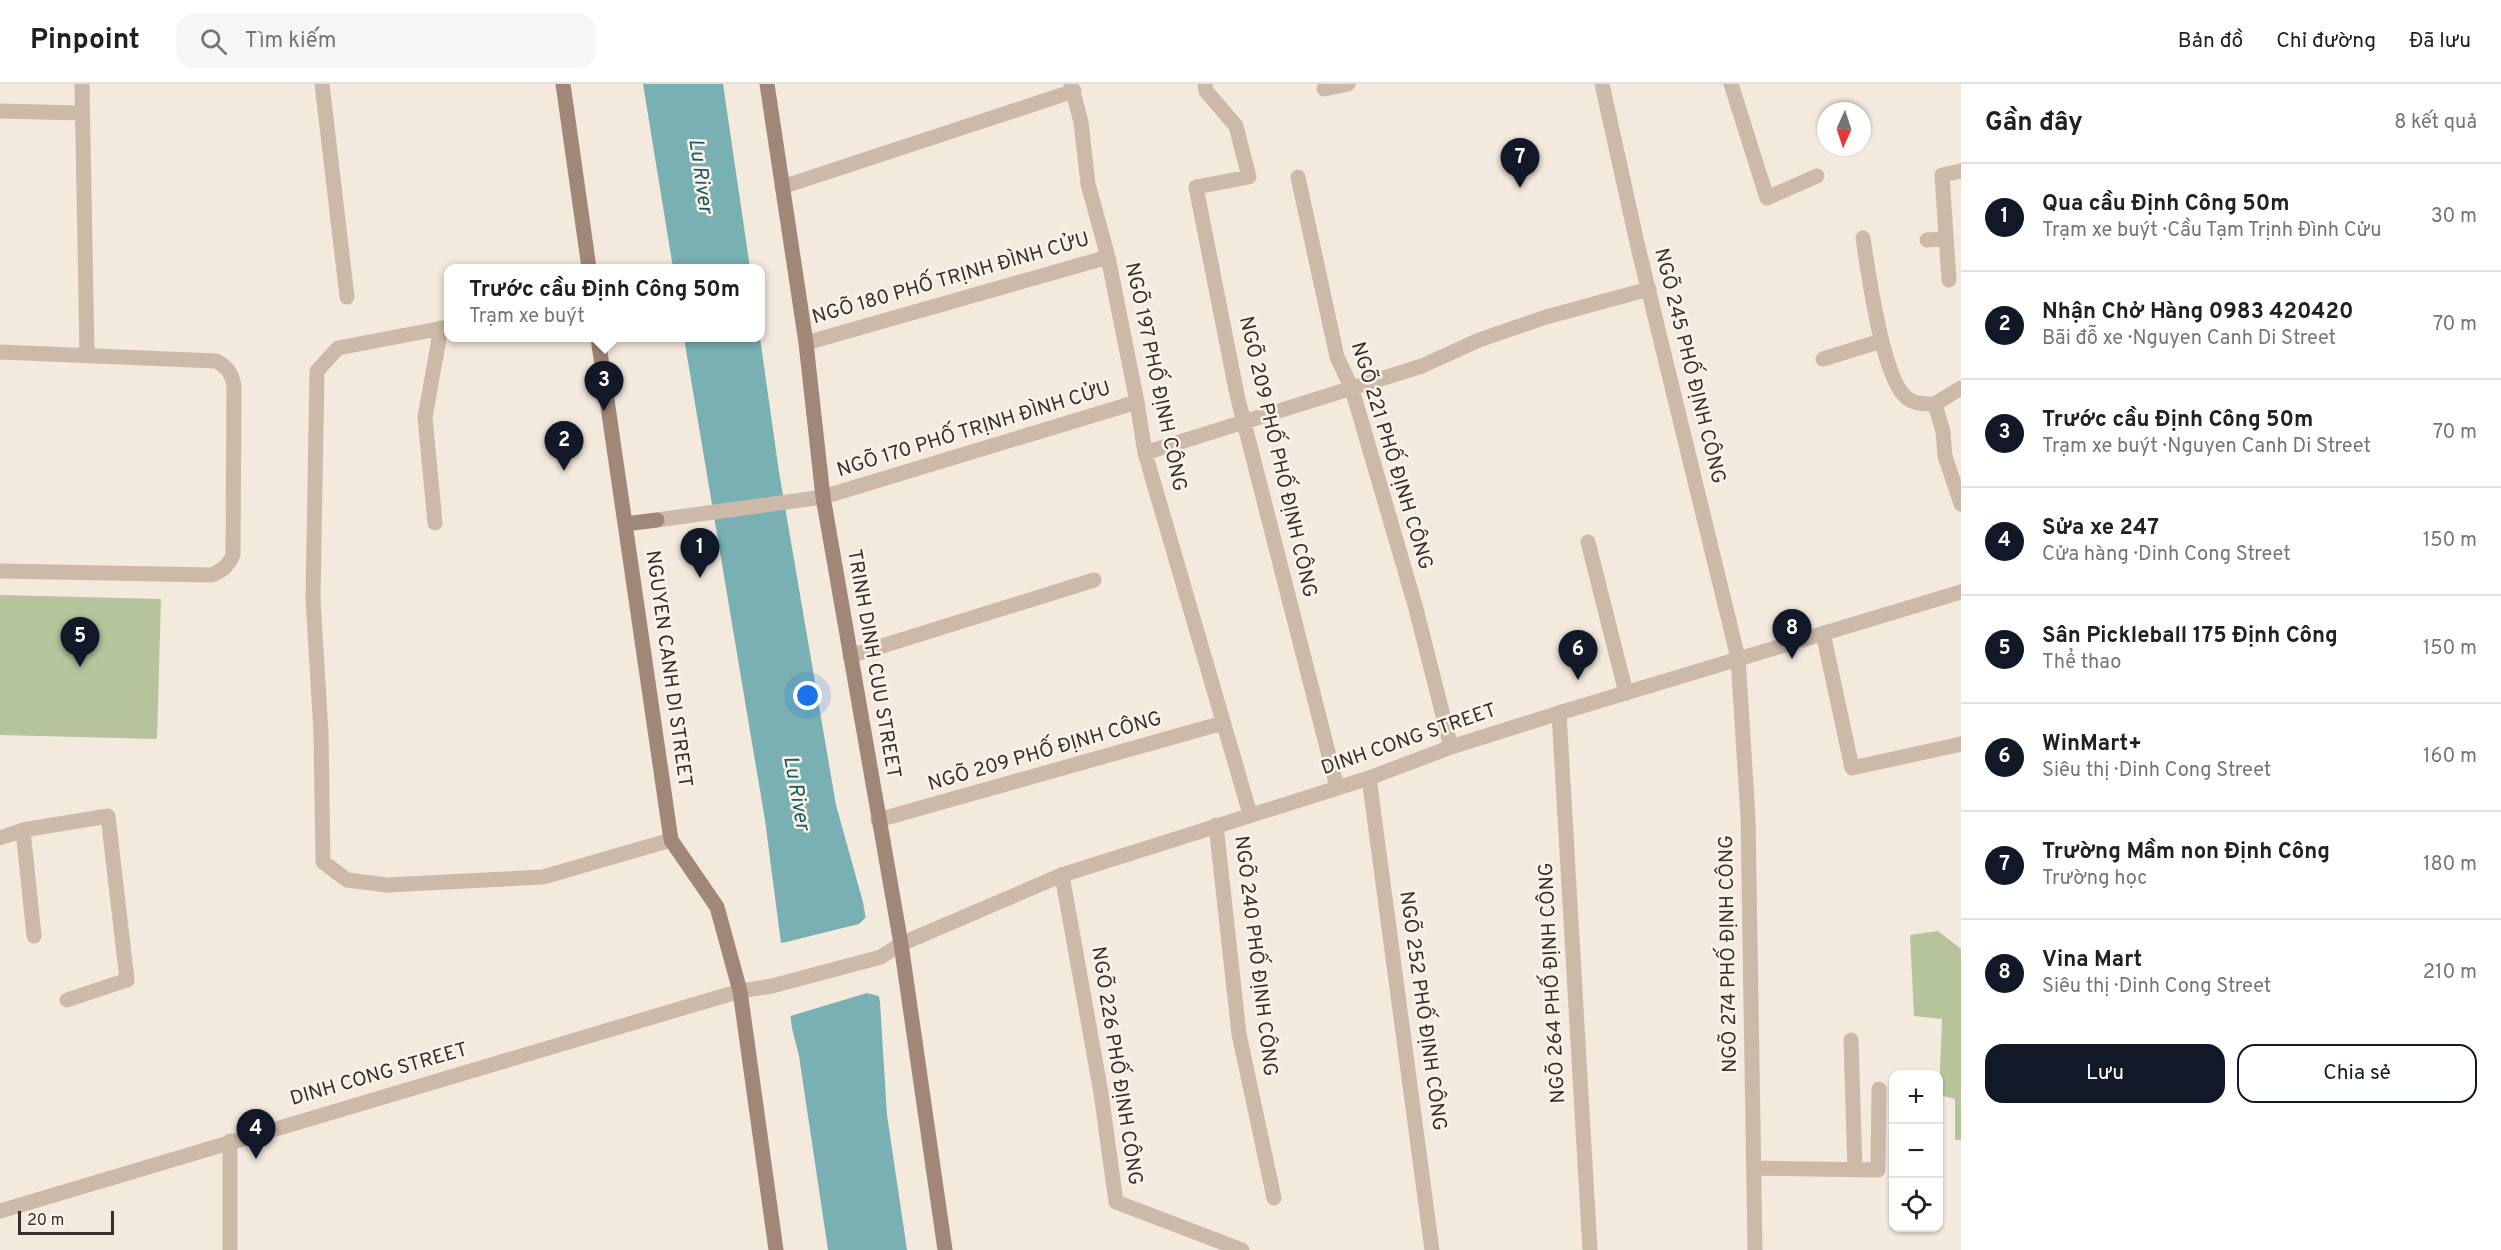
<!DOCTYPE html>
<html lang="vi">
<head>
<meta charset="utf-8">
<style>
  body { margin:0; font-family:Overpass,sans-serif; background:#f6f6f6; color:#202124 }
  .controls { position:absolute; right:18px; bottom:18px; display:grid; overflow:hidden; border-radius:12px; box-shadow:0 2px 4px #0004 }
  .controls button { width:54px; height:54px; display:grid; place-items:center; padding:0; border:0; border-bottom:2px solid #e0e0e0; background:#fff; color:#202124; font:30px sans-serif }
  .compass { position:absolute; left:1817px; top:18px; width:54px; height:54px; border-radius:50%; background:#fff; box-shadow:0 2px 4px #0004; rotate:183deg }
  .scale { position:absolute; left:18px; bottom:15px; width:96px; box-sizing:border-box; padding-left:6px; border:3px solid #392e28; border-top:0; font-size:16px; line-height:21px; white-space:nowrap; color:#392e28; -webkit-text-stroke:4px #fbf3e9; paint-order:stroke }
  .you { position:absolute; left:808px; top:612px; width:21px; height:21px; margin:-15px; border:4px solid #fff; border-radius:50%; background:#1a73e8; box-shadow:0 0 0 9px #1a73e833 }
  .badge { display:grid; place-items:center; width:39px; height:39px; border-radius:50%; background:#111827; color:#fff; font-size:20px; font-weight:700 }
  .pin { position:absolute; translate:-50% -50px; filter:drop-shadow(0 2px 3px #0008) }
  .pin::after { content:''; position:absolute; top:32px; width:21px; height:18px; background:inherit; clip-path:polygon(0 0,100% 0,50% 100%) }
  .popup { position:absolute; left:444px; top:180px; width:321px; height:78px; box-sizing:border-box; display:grid; place-content:center; border-radius:12px; background:#fff; filter:drop-shadow(0 2px 4px #0005); font-size:20px; white-space:nowrap; color:#757577 }
  .popup b { font-size:22px; color:#202124 }
  .popup::after { content:''; position:absolute; left:50%; top:100%; margin-left:-12px; border:12px solid transparent; border-top-color:#fff }
  .list { margin:0; padding:0; list-style:none }
  h2 { display:flex; justify-content:space-between; align-items:center; height:78px; margin:0; padding:0 24px; font-size:26px }
  h2 small { font-size:20px; font-weight:400; color:#757577 }
  .list li { display:grid; grid-template-columns:39px 1fr auto; gap:18px; align-items:center; box-sizing:border-box; height:108px; padding:0 24px; border-top:2px solid #e0e0e0 }
  .list b { display:block; font-size:22px; white-space:nowrap }
  .list p { margin:0; font-size:20px; white-space:nowrap; color:#757577 }
  .list em { font-size:20px; font-style:normal; color:#757577 }
  .actions { display:flex; gap:12px; padding:18px 24px }
  .actions a { flex:1; padding:14px 0; border:2px solid #111827; border-radius:18px; text-align:center; font-size:21px; color:#111827 }
  .actions .main { background:#111827; color:#fff }
  .icon { flex:none; width:33px; height:33px; fill:none; stroke:currentColor; stroke-width:2; stroke-linecap:round; stroke-linejoin:round }
  .map { position:relative; flex:none; width:1961px; height:1166px; overflow:hidden }
  header { display:flex; align-items:center; gap:36px; box-sizing:border-box; height:84px; padding:0 30px; background:#fff; border-bottom:2px solid #e0e0e0 }
  header strong { font-size:28px }
  nav { display:flex; gap:33px; margin-inline-start:auto; font-size:21px }
  .search { width:420px; height:54px; background:#f6f6f6; display:flex; align-items:center; gap:15px; box-sizing:border-box; padding:0 21px; border-radius:18px; color:#757577; font-size:22px }
  main { display:flex }
  aside { flex:1; background:#fff }
  .map>svg:first-child { display:block }
</style>
</head>
<body>
<header>
<strong>Pinpoint</strong>
<div class="search"><svg class="icon" aria-label="search" viewBox="0 0 24 24"><circle cx="10" cy="10" r="6"/><path d="M15 15l6 6"/></svg>Tìm kiếm</div>
<nav><a>Bản đồ</a><a>Chỉ đường</a><a>Đã lưu</a></nav>
</header>
<main>
<div class="map">
<svg width="1961" height="1166" viewBox="0 0 1961 1166">
  <rect width="100%" height="100%" fill="#f4e9dd"/>
  <path fill="#b6c49b" d="M0 511 161 515 157 655 0 651Z
    M1938 847 1961 865V1056H1955V1015L1939 1011 1942 935 1914 932 1910 851Z"/>
  <path fill="#79b0b3" d="M643 0H723L750 184H673Z
    M684 254H760L779 388 836 721 863 818 880 918 887 1031 907 1166H828L799 972 792 944 765 736Z"/>
  <path fill="#f4e9dd" d="M868 831 882 913 867 909 787 933 779 857 782 859 859 840Z"/>
  <g fill="none" stroke-linecap="round" stroke-linejoin="round">
    <path stroke="#cdb9a7" stroke-width="15" d="M1071 0 1081 38 1088 100 1108 173 1137 318 1145 369 1250 730
      M1205 0 1206 7 1236 42 1249 93 1196 103 1237 311 1337 703
      M1602 0 1637 159 1738 574 1748 733 1755 1166
      M1731 0 1767 114 1817 92
      M1324 5 1348 0
      M1298 93 1337 273 1352 305 1415 521 1451 663
      M782 103 1074 7
      M1863 154C1868 186 1882 297 1908 315 1916 320 1925 320 1935 320L1943 348 1945 372 1961 420
      M1927 156 1946 155
      M1949 196 1942 91 1961 87
      M448 243 338 264 317 287 313 515 321 649 323 778 347 796 387 801 543 793 671 756
      M806 259 1108 173
      M1823 275 1881 257
      M1935 320 1961 304
      M1145 369 1422 282 1479 256 1546 233 1649 205
      M823 413 1137 318
      M435 439 425 333 441 244
      M1588 458 1626 609
      M1823 549 1852 684 1961 660
      M850 572 1094 496
      M1559 629 1590 1166
      M1369 694 1432 1166
      M878 736 1223 639
      M1216 741 1239 950 1274 1114
      M23 746 34 852
      M0 754 23 746 108 732 127 896 67 916
      M1062 791 1101 1009 1116 1118 1242 1166
      M1851 956 1855 1086
      M1754 1084 1878 1086 1879 1005"/>
    <path stroke="#cdb9a7" stroke-width="15" d="M82 0 87 271
      M322 0 347 213
      M0 27 81 29
      M0 268 216 277C228 283 231 289 234 301L233 471C228 482 223 486 212 491L0 487
      M657 436 823 413"/>
    <path stroke="#cdb9a7" stroke-width="15" d="M0 1127 740 907 772 902 881 873 901 860 1062 791 1369 694 1451 663 1559 629 1961 508
      M230 1166V1057"/>
    <path stroke="#a18778" stroke-width="15" d="M563 0 589 184
      M767 0 806 259 823 413 901 860 945 1166
      M598 254 671 756 717 823 740 907 776 1166
      M625 440 657 436"/>
  </g>
  <g text-anchor="middle" dominant-baseline="central" stroke-width="5" stroke-linejoin="round" paint-order="stroke">
    <g font-size="20" fill="#392e28" stroke="#fbf3e9">
      <text transform="translate(951 195) rotate(-16)">NGÕ 180 PHỐ TRỊNH ĐÌNH CỬU</text>
      <text transform="translate(1689 282) rotate(76)">NGÕ 245 PHỐ ĐỊNH CÔNG</text>
      <text transform="translate(1155 293) rotate(78)">NGÕ 197 PHỐ ĐỊNH CÔNG</text>
      <text transform="translate(974 346) rotate(-17)">NGÕ 170 PHỐ TRỊNH ĐÌNH CỬU</text>
      <text transform="translate(1391 372) rotate(73)">NGÕ 221 PHỐ ĐỊNH CÔNG</text>
      <text transform="translate(1277 373) rotate(77)">NGÕ 209 PHỐ PHỐ ĐỊNH CÔNG</text>
      <text transform="translate(873 580) rotate(80)">TRINH DINH CUU STREET</text>
      <text transform="translate(668 585) rotate(82)">NGUYEN CANH DI STREET</text>
      <text transform="translate(1409 656) rotate(-19)">DINH CONG STREET</text>
      <text transform="translate(1045 668) rotate(-16)">NGÕ 209 PHỐ ĐỊNH CÔNG</text>
      <text transform="translate(1729 870) rotate(-91)">NGÕ 274 PHỐ ĐỊNH CÔNG</text>
      <text transform="translate(1255 872) rotate(83)">NGÕ 240 PHỐ ĐỊNH CÔNG</text>
      <text transform="translate(1553 899) rotate(-93)">NGÕ 264 PHỐ ĐỊNH CÔNG</text>
      <text transform="translate(1422 927) rotate(82)">NGÕ 252 PHỐ ĐỊNH CÔNG</text>
      <text transform="translate(1116 982) rotate(81)">NGÕ 226 PHỐ ĐỊNH CÔNG</text>
      <text transform="translate(379 991) rotate(-16)">DINH CONG STREET</text>
    </g>
    <g font-size="21" font-style="italic" fill="#1b595e" stroke="#fbf3e9">
      <text transform="translate(700 92) rotate(82)">Lu River</text>
      <text transform="translate(796 709) rotate(80)">Lu River</text>
    </g>
  </g>
</svg>
<div class="controls">
<button>+</button>
<button>−</button>
<button><svg class="icon" aria-label="locate" viewBox="0 0 24 24"><circle cx="12" cy="12" r="6"/><path d="M12 2v4M12 18v4M2 12h4M18 12h4"/></svg></button>
</div>
<svg class="compass" viewBox="-18 -18 36 36"><path d="M0-13l5 13h-10z" fill="#e53935"/><path d="M0 13l5-13h-10z" fill="#757577"/></svg>
<div class="scale">20 m</div>
<div class="you"></div>
<div class="pin badge" style="left:700px;top:494px">1</div>
<div class="pin badge" style="left:564px;top:387px">2</div>
<div class="pin badge" style="left:604px;top:327px">3</div>
<div class="popup"><b>Trước cầu Định Công 50m</b>Trạm xe buýt</div>
<div class="pin badge" style="left:256px;top:1075px">4</div>
<div class="pin badge" style="left:80px;top:583px">5</div>
<div class="pin badge" style="left:1578px;top:596px">6</div>
<div class="pin badge" style="left:1520px;top:104px">7</div>
<div class="pin badge" style="left:1792px;top:575px">8</div>
</div>
<aside>
<h2>Gần đây<small>8 kết quả</small></h2>
<ul class="list">
<li><span class="badge">1</span><div><b>Qua cầu Định Công 50m</b><p>Trạm xe buýt · Cầu Tạm Trịnh Đình Cửu</p></div><em>30 m</em></li>
<li><span class="badge">2</span><div><b>Nhận Chở Hàng 0983 420420</b><p>Bãi đỗ xe · Nguyen Canh Di Street</p></div><em>70 m</em></li>
<li><span class="badge">3</span><div><b>Trước cầu Định Công 50m</b><p>Trạm xe buýt · Nguyen Canh Di Street</p></div><em>70 m</em></li>
<li><span class="badge">4</span><div><b>Sửa xe 247</b><p>Cửa hàng · Dinh Cong Street</p></div><em>150 m</em></li>
<li><span class="badge">5</span><div><b>Sân Pickleball 175 Định Công</b><p>Thể thao</p></div><em>150 m</em></li>
<li><span class="badge">6</span><div><b>WinMart+</b><p>Siêu thị · Dinh Cong Street</p></div><em>160 m</em></li>
<li><span class="badge">7</span><div><b>Trường Mầm non Định Công</b><p>Trường học</p></div><em>180 m</em></li>
<li><span class="badge">8</span><div><b>Vina Mart</b><p>Siêu thị · Dinh Cong Street</p></div><em>210 m</em></li>
</ul>
<div class="actions"><a class="main">Lưu</a><a>Chia sẻ</a></div>
</aside>
</main>
</body>
</html>
